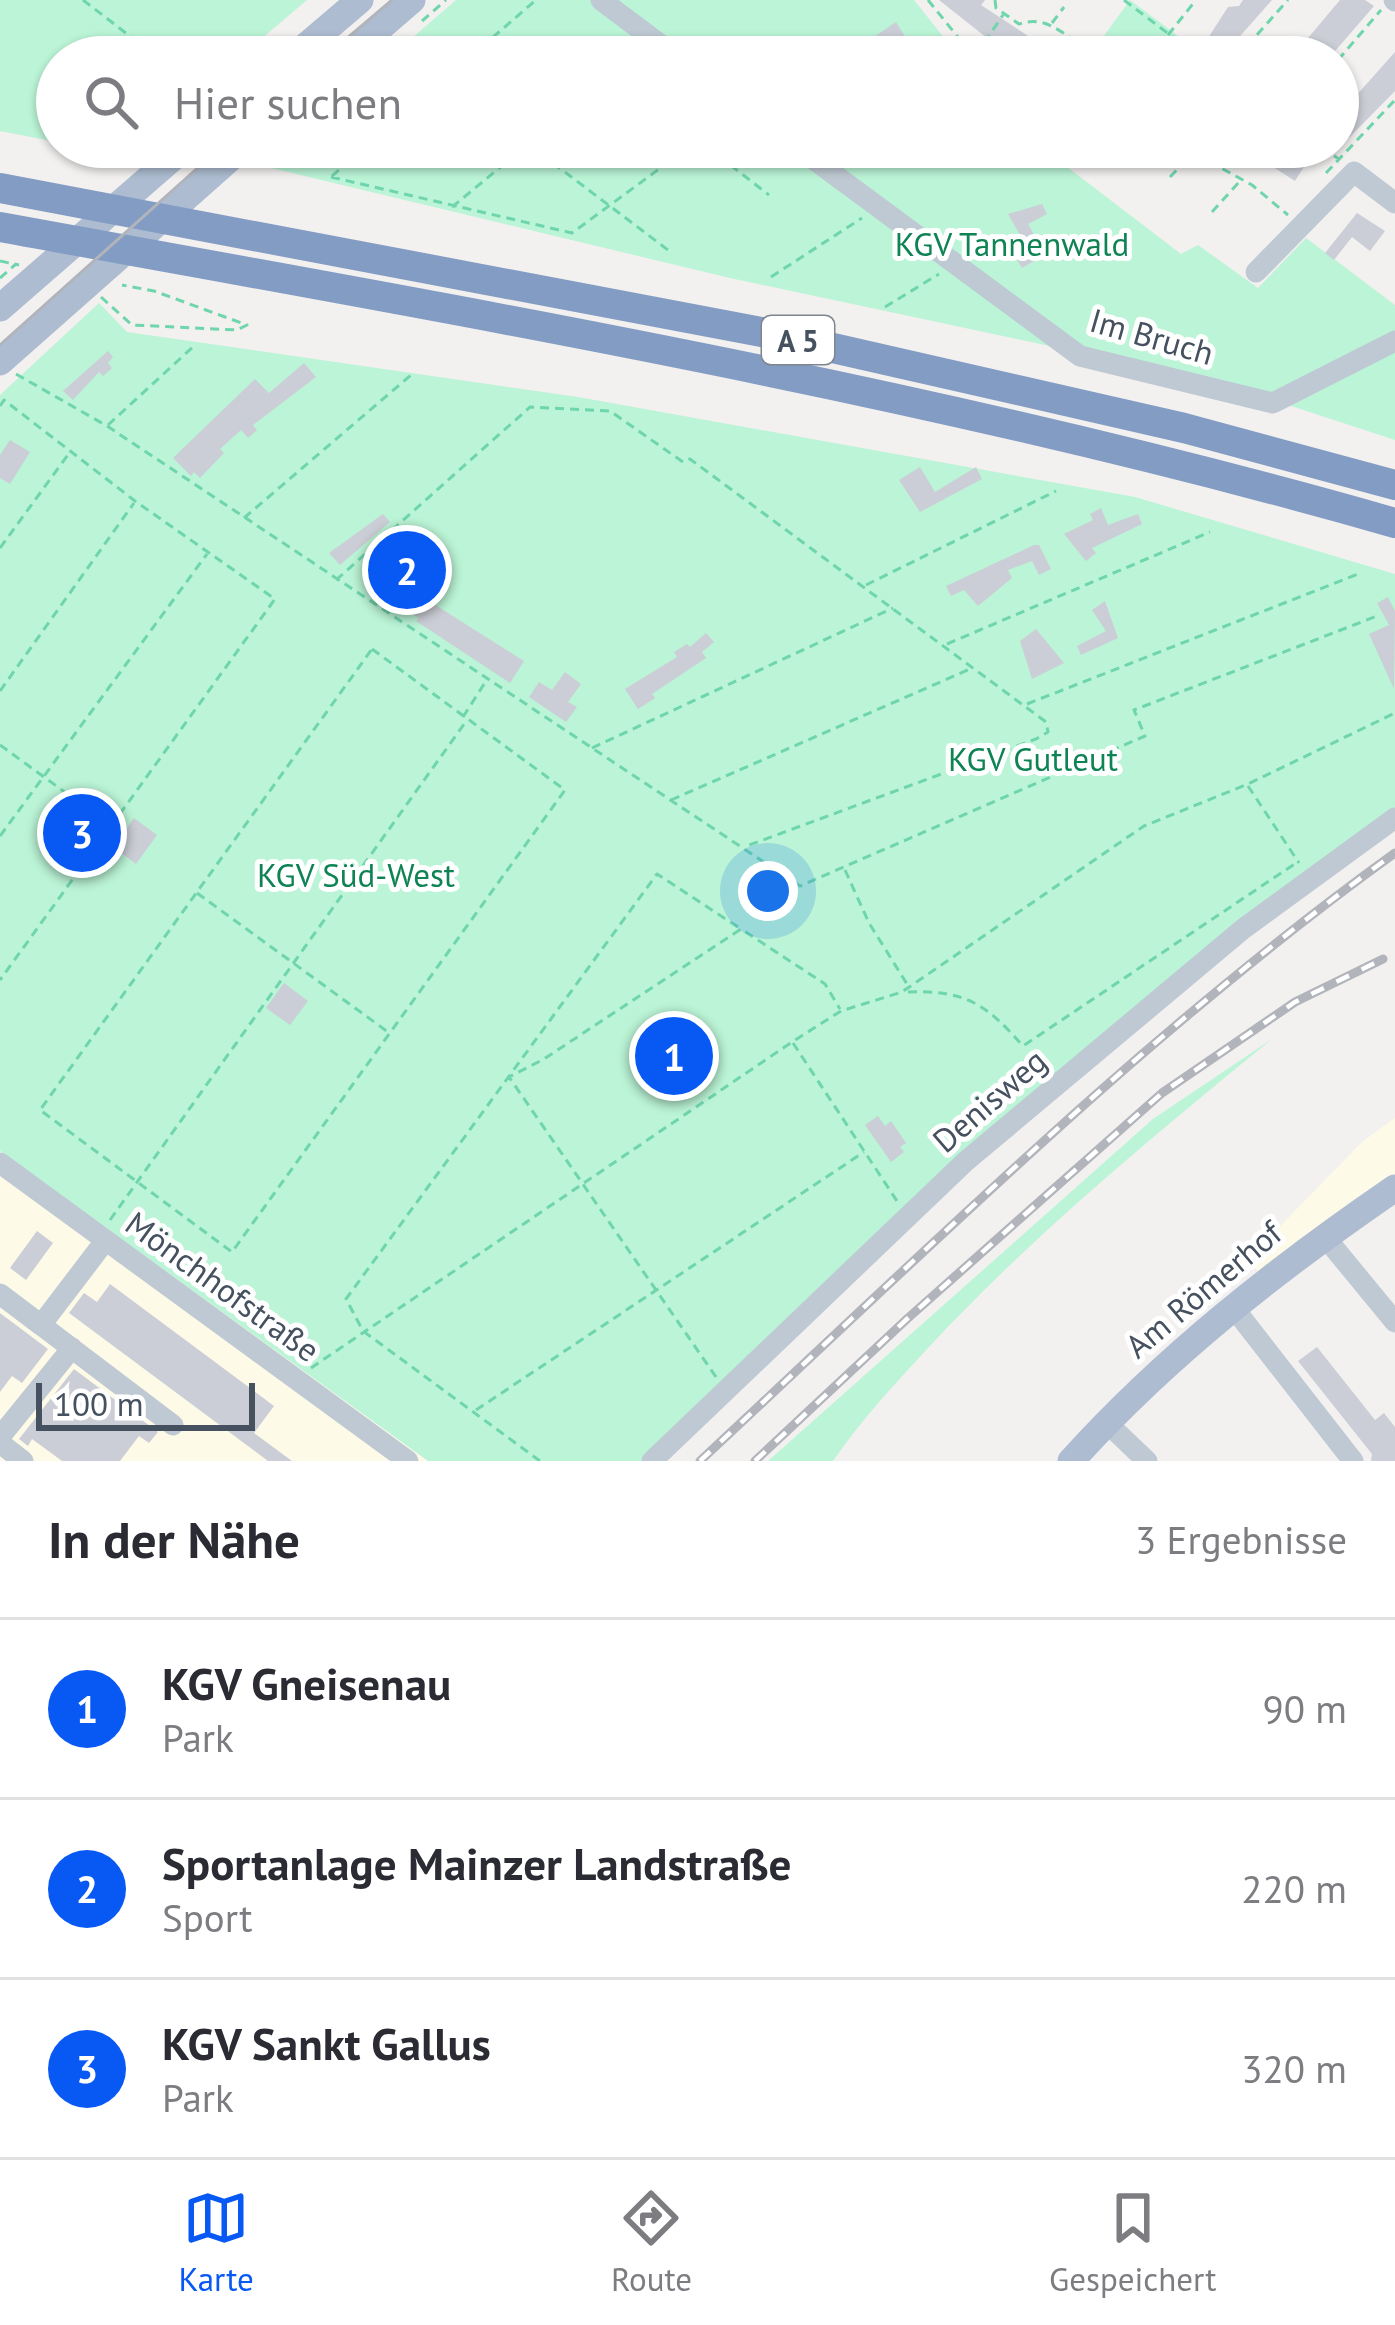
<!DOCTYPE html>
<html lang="de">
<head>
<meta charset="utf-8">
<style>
  body { margin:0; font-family:"PT Sans",sans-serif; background:#f7f7f7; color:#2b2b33 }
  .scale { position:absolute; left:36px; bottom:30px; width:219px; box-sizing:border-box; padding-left:12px; border:6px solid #46515f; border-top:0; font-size:33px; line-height:42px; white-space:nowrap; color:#46515f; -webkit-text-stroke:9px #fff; paint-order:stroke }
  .you { position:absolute; left:768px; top:891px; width:42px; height:42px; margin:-30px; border:9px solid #fff; border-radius:50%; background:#1a73e8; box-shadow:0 0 0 18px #1a73e833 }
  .badge { display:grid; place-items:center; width:78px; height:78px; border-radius:50%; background:#0859f4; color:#fff; font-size:39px; font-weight:700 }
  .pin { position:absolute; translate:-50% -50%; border:6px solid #fff; box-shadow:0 3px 12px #0006 }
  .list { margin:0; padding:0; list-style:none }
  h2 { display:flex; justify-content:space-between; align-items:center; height:156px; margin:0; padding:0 48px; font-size:51px }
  h2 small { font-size:39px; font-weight:400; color:#7c7c81 }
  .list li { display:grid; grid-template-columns:78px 1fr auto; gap:36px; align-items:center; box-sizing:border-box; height:180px; padding:0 48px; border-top:3px solid #e1e1e2 }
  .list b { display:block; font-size:45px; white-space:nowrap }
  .list p { margin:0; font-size:39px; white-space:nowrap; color:#7c7c81 }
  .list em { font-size:39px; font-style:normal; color:#7c7c81 }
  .icon { flex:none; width:66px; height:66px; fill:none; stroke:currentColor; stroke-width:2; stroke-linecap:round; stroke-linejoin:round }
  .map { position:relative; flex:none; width:1395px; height:1461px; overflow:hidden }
  .search { position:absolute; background:#fff; box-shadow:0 3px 9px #0004; left:36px; right:36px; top:36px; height:132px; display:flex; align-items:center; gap:30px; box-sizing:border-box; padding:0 42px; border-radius:66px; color:#7c7c81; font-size:45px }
  .sheet { height:696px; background:#fff }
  nav { display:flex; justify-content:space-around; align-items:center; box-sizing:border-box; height:168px; border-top:3px solid #e1e1e2; background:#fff; font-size:33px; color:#7c7c81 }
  nav a { display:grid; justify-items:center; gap:6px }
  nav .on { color:#0859f4 }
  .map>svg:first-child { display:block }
</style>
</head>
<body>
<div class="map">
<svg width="1395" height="1461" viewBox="0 0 1395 1461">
  <rect width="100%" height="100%" fill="#f3f0f0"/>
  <path fill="#fefae8" d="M1395 1118V1178L1260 1274 1248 1259 1362 1142Z
    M0 1151 105 1227 428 1461H0Z"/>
  <path fill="#bbf4d6" d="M0 0H307L240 57H57V142L0 131Z
    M456 0H914L949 44 930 57H390Z
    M1130 0 1190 45 1181 57H1162L1101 40Z
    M285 147H1041L1181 254 1198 245 1258 288 1306 238 1395 305V440L1282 403 1059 348 730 278 263 166Z
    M99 303 127 332 578 397 1135 497 1395 574V821C1131 1016 890 1240 648 1461H428L0 1151V395Z
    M1272 1039C1152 1137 1033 1235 928 1348 894 1385 861 1420 833 1461H768L1153 1119Z"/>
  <path fill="#cbced6" d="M939 0H985L981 5 1060 57H1011Z
    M1243 0H1272L1226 52 1208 38 1228 7 1239 6Z
    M1340 0H1365L1374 6 1330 57H1292Z
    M896 22 906 38 877 57H844Z
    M1395 52V91L1338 149V116Z
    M1231 147H1300L1296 152 1307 162 1295 181 1256 156 1253 161Z
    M1042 204 1047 214 1028 224 1042 249 1038 250 1041 257 1022 268 1011 249 1024 242 1008 214Z
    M1357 213 1385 231 1370 251 1352 237 1334 260 1325 253Z
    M108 351 113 357 108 363 112 368 103 376 99 372 73 400 63 391Z
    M304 363 316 377 253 425 257 430 248 438 241 430 220 449 224 453 200 478 194 472 191 476 173 458 255 379 269 393Z
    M10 440 30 452 10 484 0 478V455Z
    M920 467 935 492 976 467 982 479 920 512 899 480Z
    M1101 508 1108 525 1138 514 1142 524 1092 548 1096 553 1086 561 1064 534 1093 520 1090 514Z
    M383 514 390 522 340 565 329 553Z
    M1034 545H1039L1051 569 1039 575 1032 561 1008 570 1012 578 978 606 964 590 951 596 946 586Z
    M377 568 524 661 510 683 416 621 419 618 409 612 412 608 369 579Z
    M1388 597 1395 611 1394 689 1369 634 1389 625 1377 603Z
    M1105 601 1118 638 1081 655 1077 646 1106 631 1092 610Z
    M1036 629 1064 663 1032 679 1020 641Z
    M706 633 714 642 702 652 706 658 652 694 655 698 638 709 625 689 677 657 674 652 687 644 690 647Z
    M565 672 581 684 568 702 577 707 566 722 529 697 539 682 552 690Z
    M134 818 157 835 136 864 113 847Z
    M284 983 308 1001 290 1025 266 1008Z
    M878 1116 885 1126 891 1121 906 1143 900 1147 904 1152 891 1162 865 1125Z
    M37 1231 53 1243 26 1280 10 1268Z
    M110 1284 274 1406 254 1433 292 1461H268L69 1313 84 1293 97 1302Z
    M0 1313 48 1349 22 1383 12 1376 0 1392Z
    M1317 1347 1375 1420 1384 1413 1395 1427V1461H1371L1372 1454 1298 1361Z
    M74 1369 158 1432 149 1443 139 1436 120 1461H62L32 1439 28 1446 19 1439Z"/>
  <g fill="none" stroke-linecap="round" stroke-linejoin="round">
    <path stroke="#6fd5ac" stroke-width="3" stroke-dasharray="9 6" stroke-linecap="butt" d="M83 0 157 57
      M928 0 974 57
      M995 0 996 8 1019 24C1046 15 1060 33 1083 45 1094 52 1109 54 1122 57
      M1124 0 1199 57
      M422 21 446 0
      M1052 23 1064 7
      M1168 35 1196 0
      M976 55 1003 15
      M261 57 276 44
      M470 57 536 0
      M1237 57 1288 0
      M1338 60 1381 10
      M707 147 769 195
      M1132 147 1143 157
      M1183 147 1252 185 1288 215
      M1322 147 1340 160
      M541 154 668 250
      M262 158 275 147
      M1326 173 1395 100
      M332 176 366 147
      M331 177 572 233 689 147
      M1170 177 1192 154
      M452 207 525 147
      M1212 212 1240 181
      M0 261 19 265
      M771 277 862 218
      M0 278 16 264
      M101 297 132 325 237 330 247 325 154 291 122 285
      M885 307 939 274
      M16 374 107 426 800 886 1145 736 1134 710 1377 616
      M0 406 4 400 135 501 275 599 0 980
      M108 425 195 345
      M244 518 411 375
      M0 548 70 452
      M336 580 530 407 610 411 683 462 690 459 1046 722 1048 732 1036 739 744 847
      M866 585 1056 491
      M947 644 1210 532
      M372 649 565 790 232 1252 40 1110Z
      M0 691 134 503
      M1027 704 1358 574
      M463 717 486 681
      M0 745 110 825
      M592 748 893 608
      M1248 786 1299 863
      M671 800 970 669
      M0 836 207 554
      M845 870 869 923 907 984 904 988
      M197 893 388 1032
      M908 992C966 990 986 1004 1023 1046L1299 861
      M793 1043 897 1201
      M110 1220 467 720
      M311 1368 792 1042 841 1011 902 992 1144 826 1248 784 1395 713
      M716 1377 509 1077 544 1059 741 929 825 984 840 1009
      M476 1410 864 1152
      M540 1461 363 1331 346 1299 657 874 741 929"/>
    <path stroke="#bfc9d3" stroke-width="21" d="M601 0 677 57
      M1394 0 1395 1
      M797 147 1080 356 1273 403 1395 341
      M1256 272 1354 172 1395 203
      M0 1163 408 1461
      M1325 1237 1395 1322
      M105 1241 41 1325 173 1425
      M0 1294 41 1325
      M1233 1307 1353 1461
      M1106 1422 1147 1461
      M0 1437 72 1348
      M0 1443 23 1461
      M652 1461 966 1161 1243 929 1395 818"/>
    <path stroke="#adbcd1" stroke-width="27" d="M293 57 360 0
      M346 57 412 0
      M0 308 185 147
      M0 362 243 147
      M1071 1461C1167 1355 1277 1269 1395 1188"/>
    <path stroke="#839cc3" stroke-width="30" d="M0 188 767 333 1184 428 1395 485
      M0 227C467 312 937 392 1395 523"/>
    <path stroke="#b1b4bb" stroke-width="3" d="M325 57 392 0
      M0 345 221 147"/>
    <g stroke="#b1b4bb" stroke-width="9">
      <path id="rail" d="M700 1461C925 1252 1145 1033 1395 853
        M755 1461 908 1318 1162 1093 1295 1002 1383 959"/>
    </g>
    <use href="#rail" stroke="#fff" stroke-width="4.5" stroke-dasharray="14" stroke-linecap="butt"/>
  </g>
  <g text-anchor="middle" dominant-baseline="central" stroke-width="10" stroke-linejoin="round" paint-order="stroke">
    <rect fill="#fff" stroke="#7e858f" stroke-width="3" x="762" y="316" width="72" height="48" rx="9"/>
    <g font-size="30" font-weight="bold" fill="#46515f">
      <text x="798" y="340">A 5</text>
    </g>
    <g font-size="33" fill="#0e8354" stroke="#fff">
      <text x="1012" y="243">KGV Tannenwald</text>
      <text x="1033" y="758">KGV Gutleut</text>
      <text x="356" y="874">KGV Süd-West</text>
    </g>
    <g font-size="33" fill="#46515f" stroke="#fff">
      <text transform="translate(1152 336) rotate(16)">Im Bruch</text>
      <text transform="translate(989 1100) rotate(-41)">Denisweg</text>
      <text transform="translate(223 1286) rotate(36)">Mönchhofstraße</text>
      <text transform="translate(1203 1289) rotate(-40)">Am Römerhof</text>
    </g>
  </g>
</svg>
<div class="scale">100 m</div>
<div class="you"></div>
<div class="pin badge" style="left:674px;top:1056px">1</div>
<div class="pin badge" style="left:407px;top:570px">2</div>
<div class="pin badge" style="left:82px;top:833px">3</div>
<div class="search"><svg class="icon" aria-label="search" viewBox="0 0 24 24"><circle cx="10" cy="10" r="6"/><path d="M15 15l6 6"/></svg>Hier suchen</div>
</div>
<section class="sheet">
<h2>In der Nähe<small>3 Ergebnisse</small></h2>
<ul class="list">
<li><span class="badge">1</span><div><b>KGV Gneisenau</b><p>Park</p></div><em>90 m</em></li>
<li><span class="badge">2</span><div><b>Sportanlage Mainzer Landstraße</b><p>Sport</p></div><em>220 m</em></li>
<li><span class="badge">3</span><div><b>KGV Sankt Gallus</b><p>Park</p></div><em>320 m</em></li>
</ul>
</section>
<nav>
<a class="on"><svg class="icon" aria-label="map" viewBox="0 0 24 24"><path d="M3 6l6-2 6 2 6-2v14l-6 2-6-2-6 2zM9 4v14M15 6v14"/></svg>Karte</a>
<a><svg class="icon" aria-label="directions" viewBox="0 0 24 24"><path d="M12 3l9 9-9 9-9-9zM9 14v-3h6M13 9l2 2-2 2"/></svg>Route</a>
<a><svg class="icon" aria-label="saved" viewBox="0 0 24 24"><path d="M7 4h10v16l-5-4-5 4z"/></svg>Gespeichert</a>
</nav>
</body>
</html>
